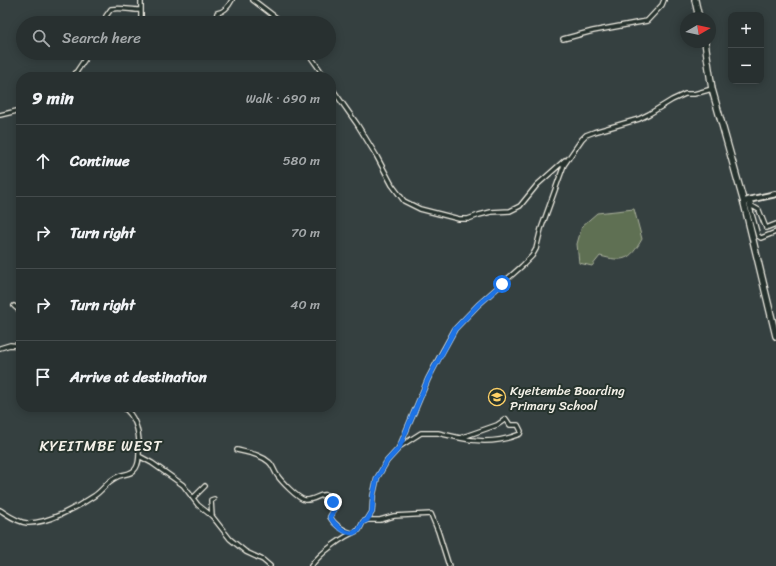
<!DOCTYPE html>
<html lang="en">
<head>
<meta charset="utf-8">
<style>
  body { margin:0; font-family:Sriracha,sans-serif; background:#303838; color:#f1f3f6 }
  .controls { position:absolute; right:12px; top:12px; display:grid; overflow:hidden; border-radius:8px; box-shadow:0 2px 10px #0003 }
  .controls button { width:36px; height:36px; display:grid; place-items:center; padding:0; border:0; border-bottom:1px solid #444b4c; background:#283030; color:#f1f3f6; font:20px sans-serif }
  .compass { position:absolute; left:680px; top:12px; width:36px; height:36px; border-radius:50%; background:#283030; box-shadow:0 2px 10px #0003; rotate:81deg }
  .stop { position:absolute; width:12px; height:12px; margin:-9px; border:3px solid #1a73e8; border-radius:50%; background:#fff }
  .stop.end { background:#1a73e8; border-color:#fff; box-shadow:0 1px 4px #0008 }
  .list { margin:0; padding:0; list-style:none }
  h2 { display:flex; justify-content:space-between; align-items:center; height:52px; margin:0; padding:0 16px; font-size:17px }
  h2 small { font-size:13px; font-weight:400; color:#a5a9ab }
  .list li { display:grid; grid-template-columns:26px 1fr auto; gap:12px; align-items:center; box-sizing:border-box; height:72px; padding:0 16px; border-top:1px solid #444b4c }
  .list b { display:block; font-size:15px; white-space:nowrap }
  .list em { font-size:13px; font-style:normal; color:#a5a9ab }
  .icon { flex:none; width:22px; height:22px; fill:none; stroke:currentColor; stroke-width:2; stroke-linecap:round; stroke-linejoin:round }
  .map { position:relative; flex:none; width:776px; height:566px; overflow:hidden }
  .search { position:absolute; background:#283030; box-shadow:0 2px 10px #0003; left:16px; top:16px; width:320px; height:44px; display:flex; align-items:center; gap:10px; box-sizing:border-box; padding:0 14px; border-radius:22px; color:#a5a9ab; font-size:15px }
  .panel { position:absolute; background:#283030; box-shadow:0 2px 10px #0003; left:16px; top:72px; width:320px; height:340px; border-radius:16px }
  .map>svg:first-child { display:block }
</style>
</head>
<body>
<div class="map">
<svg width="776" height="566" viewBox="0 0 776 566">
  <rect width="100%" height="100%" fill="#354040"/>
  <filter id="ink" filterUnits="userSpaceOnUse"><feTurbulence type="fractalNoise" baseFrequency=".025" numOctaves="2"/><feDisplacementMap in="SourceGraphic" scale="8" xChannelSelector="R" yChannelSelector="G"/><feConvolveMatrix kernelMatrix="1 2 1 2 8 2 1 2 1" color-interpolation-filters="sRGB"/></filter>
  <g filter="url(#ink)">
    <path fill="#5f7052" stroke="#aab09d" d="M634 209 642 239C630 261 623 262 600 256L592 266 579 263 577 244 582 226 597 213Z"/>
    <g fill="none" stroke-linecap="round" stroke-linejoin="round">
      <g stroke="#f4f1e8" stroke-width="6">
        <path id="minor" d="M253 0 283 23
          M141 10V17L143 23
          M104 23 106 16 111 9C121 7 131 10 141 10V0
          M209 23 216 20 217 13C224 12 229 6 232 0
          M563 39 593 31 647 21 662 5 664 0
          M308 53 325 77
          M73 77 89 53
          M331 87 357 124 376 155 392 185 404 201 420 209 459 219H468L479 215 491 212 510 211 520 206 537 185 565 160
          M0 115 21 110
          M748 200 758 236 761 238 776 232
          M750 200 752 206 759 210 766 228 776 224
          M14 306 21 312
          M0 348 10 345 21 346
          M399 447 421 433H438L460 438 497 425 506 419 510 425H518L521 431 520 434C500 442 481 443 460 438
          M237 450C248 453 260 454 269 462 273 465 274 471 277 475 281 481 298 499 305 500 319 501 325 484 336 506L330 517C335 526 342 530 352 533
          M139 456 152 463 183 485 198 505 212 516 230 539 246 552 263 560 270 566
          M193 498 205 486
          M0 510C8 515 17 522 27 523 47 524 78 507 94 496 102 491 107 482 115 478 122 473 131 476 136 468 139 463 139 459 139 453 140 436 138 418 123 407
          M212 516 211 500 214 499
          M367 520H380L394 516 431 514 438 531 449 566
          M311 566C321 552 344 536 359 530L363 522 367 520 372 512 373 496 377 478 387 461 399 448 428 379 440 356 455 329 478 305 522 266 532 256 536 249 541 229 564 165 582 139 586 135 594 132 639 119 649 114 672 100 685 94H694L712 89"/>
      </g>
      <g stroke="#f4f1e8" stroke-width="8">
        <path id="tertiary" d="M744 203 748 200 776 194"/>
      </g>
      <g stroke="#f4f1e8" stroke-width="8">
        <path id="primary" d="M695 0 699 18
          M705 42 712 89 744 203 776 336"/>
      </g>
      <use href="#minor" stroke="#26332d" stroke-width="3.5"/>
      <use href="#tertiary" stroke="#26332d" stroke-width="4.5"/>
      <use href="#primary" stroke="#26332d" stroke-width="5.5"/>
    </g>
  </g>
  <g fill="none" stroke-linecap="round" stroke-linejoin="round" filter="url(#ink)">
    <path stroke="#1a73e8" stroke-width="5" d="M333 502 336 506 330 517C334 524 343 533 353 533 355 532 357 531 359 530L363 522 367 520 372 512 373 496 377 478 387 461 399 448 428 379 455 329 478 305 502 284"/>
  </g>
  <defs>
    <g id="school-ring" transform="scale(0.9)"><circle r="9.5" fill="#26332d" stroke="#ffd166" stroke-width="1.5"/><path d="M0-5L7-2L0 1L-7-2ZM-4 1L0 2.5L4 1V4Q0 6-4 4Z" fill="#ffd166"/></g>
  </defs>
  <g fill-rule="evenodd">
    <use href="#school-ring" x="497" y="397"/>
  </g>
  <g text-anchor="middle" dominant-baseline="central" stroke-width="4" stroke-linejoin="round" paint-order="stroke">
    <g font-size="13" fill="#f4f1e8" stroke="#26332d" text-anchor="start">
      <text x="510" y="390">Kyeitembe Boarding<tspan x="510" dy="15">Primary School</tspan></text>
    </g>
    <g font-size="15" letter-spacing="1" fill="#f4f1e8" stroke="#26332d">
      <text x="101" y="446">KYEITMBE WEST</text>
    </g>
  </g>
</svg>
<div class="controls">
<button>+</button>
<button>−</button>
</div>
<svg class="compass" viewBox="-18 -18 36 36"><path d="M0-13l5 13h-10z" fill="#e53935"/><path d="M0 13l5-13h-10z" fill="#a5a9ab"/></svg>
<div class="stop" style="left:502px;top:284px"></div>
<div class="stop end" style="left:333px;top:502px"></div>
<div class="search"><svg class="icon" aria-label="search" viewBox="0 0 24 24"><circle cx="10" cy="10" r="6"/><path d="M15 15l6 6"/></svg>Search here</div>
<section class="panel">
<h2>9 min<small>Walk · 690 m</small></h2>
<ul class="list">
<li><svg class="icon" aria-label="ahead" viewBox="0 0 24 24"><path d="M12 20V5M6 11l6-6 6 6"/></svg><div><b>Continue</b></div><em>580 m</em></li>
<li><svg class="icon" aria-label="right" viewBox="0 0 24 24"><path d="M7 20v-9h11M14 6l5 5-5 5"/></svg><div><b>Turn right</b></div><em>70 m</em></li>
<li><svg class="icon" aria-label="right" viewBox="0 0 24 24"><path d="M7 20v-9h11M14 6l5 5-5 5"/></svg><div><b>Turn right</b></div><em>40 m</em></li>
<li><svg class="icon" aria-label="arrive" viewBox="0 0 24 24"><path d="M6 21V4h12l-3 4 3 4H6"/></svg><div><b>Arrive at destination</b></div></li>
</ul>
</section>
</div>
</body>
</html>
